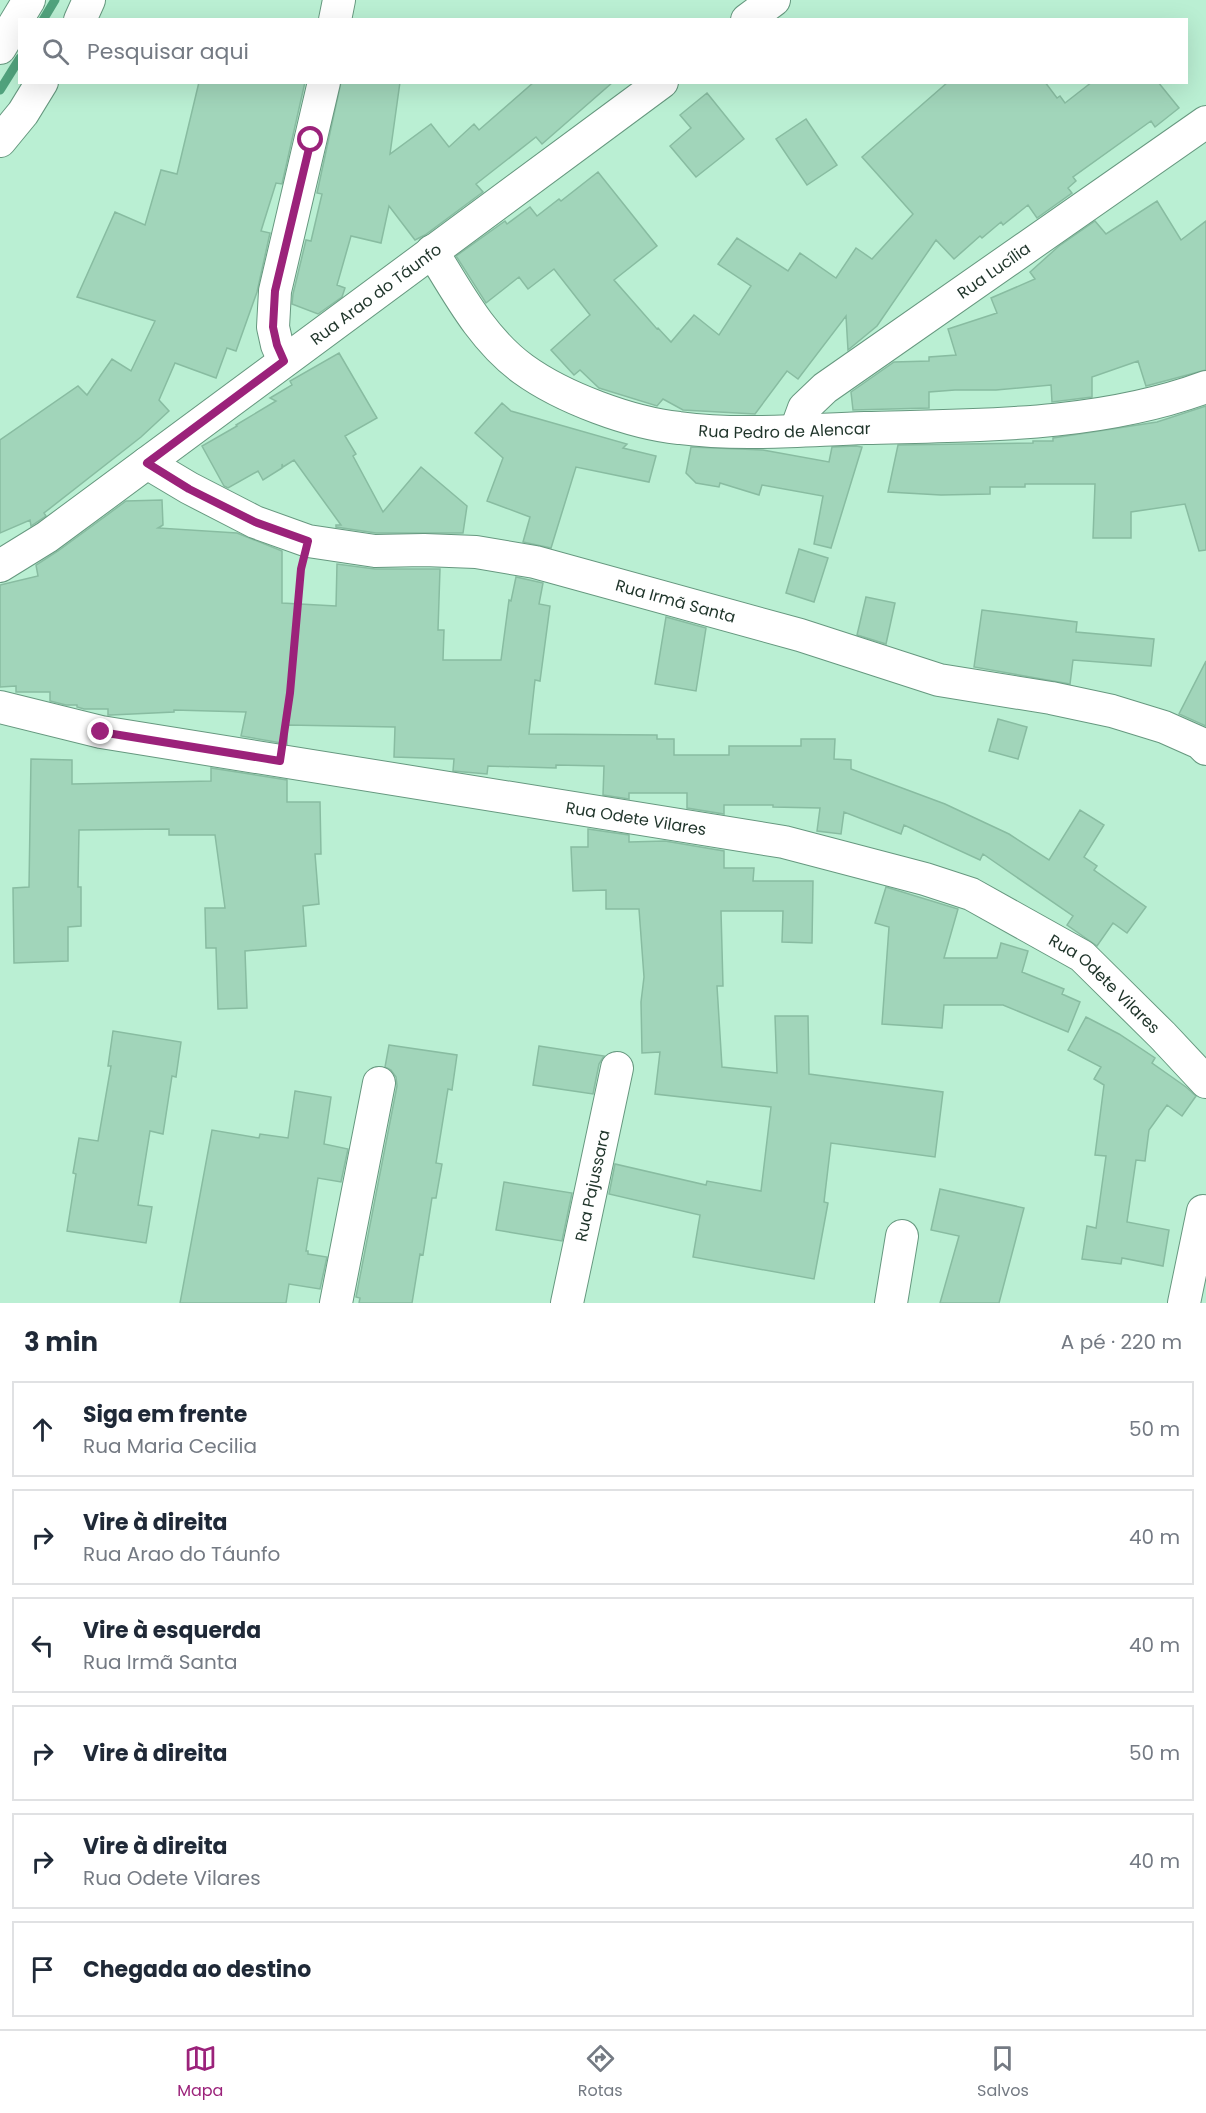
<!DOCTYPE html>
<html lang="pt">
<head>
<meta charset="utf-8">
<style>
  body { margin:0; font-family:Poppins,sans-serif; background:#f2f2f3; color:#1f2937 }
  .stop { position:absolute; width:18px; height:18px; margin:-14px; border:4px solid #9b227a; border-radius:50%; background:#fff }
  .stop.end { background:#9b227a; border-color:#fff; box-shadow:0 2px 6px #0008 }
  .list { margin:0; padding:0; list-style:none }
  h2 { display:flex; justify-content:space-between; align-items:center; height:78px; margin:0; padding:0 24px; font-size:26px }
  h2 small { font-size:20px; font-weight:400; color:#747a83 }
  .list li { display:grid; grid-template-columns:39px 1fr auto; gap:18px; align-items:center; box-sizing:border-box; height:96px; margin:0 12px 12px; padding:0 12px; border:2px solid #e0e1e3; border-radius:0px }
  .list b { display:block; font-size:22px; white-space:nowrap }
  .list p { margin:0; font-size:20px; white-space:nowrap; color:#747a83 }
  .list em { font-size:20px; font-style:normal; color:#747a83 }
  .icon { flex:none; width:33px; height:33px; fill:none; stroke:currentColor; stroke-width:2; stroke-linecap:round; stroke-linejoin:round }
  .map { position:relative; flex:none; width:1206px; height:1303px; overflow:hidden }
  .search { position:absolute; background:#fff; box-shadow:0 6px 24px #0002; left:18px; right:18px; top:18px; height:66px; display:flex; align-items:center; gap:15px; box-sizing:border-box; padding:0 21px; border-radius:0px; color:#747a83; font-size:22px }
  .sheet { height:726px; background:#fff }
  nav { display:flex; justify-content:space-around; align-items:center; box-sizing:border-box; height:84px; border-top:2px solid #e0e1e3; background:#fff; font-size:16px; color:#747a83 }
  nav a { display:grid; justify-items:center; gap:3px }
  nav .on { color:#9b227a }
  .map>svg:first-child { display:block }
</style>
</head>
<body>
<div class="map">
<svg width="1206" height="1303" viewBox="0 0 1206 1303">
  <rect width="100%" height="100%" fill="#baefd3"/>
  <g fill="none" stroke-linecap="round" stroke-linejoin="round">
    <path stroke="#51a37d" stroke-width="9" d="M43 20 55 0
      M0 90 20 58"/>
  </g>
  <path fill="#a1d5ba" stroke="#88bca1" stroke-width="1.5" d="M199 82H305L282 184 276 183 261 231 270 233 257 292 236 351 227 348 216 378 175 363 159 400 169 411 141 437 44 513 46 516 31 526 30 520 0 533V440L78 386 87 395 112 359 131 371 155 321 77 297 115 212 145 225 161 170 177 174Z
    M341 82H400L390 154 431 124 449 147 474 124 479 130 534 82H613L542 144 536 137 476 184 483 192 425 235 415 240 389 206 381 243 351 236 337 285 345 288 342 297 318 314 292 304 293 294 306 240 311 241 322 194 317 193Z
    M948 82H1045L1057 98 1060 96 1065 103 1092 82H1158L1179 108 1155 127 1151 121 1073 177 1076 181 1068 188 1072 193 1037 218 1028 205 1003 225 1001 222 982 238 980 236 954 259 936 240 877 326 848 350 846 316 798 379 787 371 755 414 683 410 663 399 657 406 599 388 580 370 574 375 551 350 590 315 554 269 528 289 519 277 486 303 456 256 505 221 507 224 530 207 537 216 559 199 561 201 598 172 657 246 614 280 657 329 658 328 671 342 694 315 719 335 751 286 718 264 737 238 788 271 800 253 836 278 856 248 872 259 913 214 862 157Z
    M707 93 744 139 696 177 670 146 691 128 680 115Z
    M806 119 837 165 807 185 776 139Z
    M1157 201 1181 240 1206 221V370L1146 386 1138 361 1092 377V397L1052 402 1051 385 996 390H955L929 392V408L853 410 851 392 894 362 929 361V357L956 355 948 329 997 313 991 298 1035 279 1030 272 1059 246 1095 221 1106 234Z
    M339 353 377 418 345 436 356 454 353 456 383 512 421 467 467 506 463 533H376L336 527V525H341L294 460 283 467 282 464V468L263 480 258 471 228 488 224 486 202 446 237 426 236 425 276 401 270 398 292 385 290 381Z
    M502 403 511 411 627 444 623 448 656 456 649 482 576 467 551 548 523 542 530 517 487 501 503 458 475 433Z
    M1206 406V550L1199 551 1185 504 1131 512V538H1093L1095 484H1025V487H990V494L941 495 888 492 898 445 1033 443V441H1053V438L1157 422Z
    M856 446 862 447 831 548 814 544 823 496 762 485 759 495 720 483 719 487 696 483 686 473 691 447 763 450 829 462 832 447Z
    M162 500 163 525 158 528 237 533 282 551V603L336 606 337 564 375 569H440L438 630H444L443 660H501L509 600 511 601 516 577 543 583 539 604 550 606 540 681 535 680 529 734 657 735V739H674V755H729V746H801V739H835L834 759 851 760V769L945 804 1009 834 1049 860 1080 810 1104 825 1084 857 1097 866 1094 870 1146 907 1127 933 1113 923 1097 946 1067 925 1073 916 983 854 980 860 904 825 901 834 844 812 841 834 817 831 820 808 773 807V805H724V814L687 808V793H629V799L603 795 604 766 556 765V768L488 766 487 774 453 771 454 759 394 757 395 727 287 725V744L241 736 246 712 174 710V712L111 715H108V709H84L77 707V705H66L50 701V692H16V686L0 687V585L38 576 36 565 58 551 126 501Z
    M799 549 828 558 814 602 786 593Z
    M866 597 895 603 886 644 857 635Z
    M982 610 1077 622 1076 632 1154 639 1151 666 1073 660 1070 684 974 667Z
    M666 617 706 628 696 691 655 684Z
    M1206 661V726L1179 714Z
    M998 719 1027 727 1018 759 989 751Z
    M31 759 72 760V784L211 781V768L287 780V802H320L321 854H315L319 904 303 906 306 946 245 951 247 1008 218 1009 216 948H206L205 908H225L215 835H169V829L79 830 78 887H81V926L68 927V961L14 963 13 888 29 887Z
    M588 829 629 835V842L665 841 724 851V868H754L753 881H813L812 943 782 942 783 911H721L723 986H717L722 1067 777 1073 775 1016H808L809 1074 943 1092 935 1157 831 1143 824 1202 828 1203 814 1279 693 1257 700 1215 609 1194 615 1164 706 1185 707 1181 761 1191 771 1107 655 1094 660 1052 642 1053 641 1002 644 977 639 909H606V890L573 891 571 847H588Z
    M886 887 958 909 944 958H997L1001 943 1028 951 1022 972 1064 989 1062 994 1080 1002 1068 1032 1003 1005H944L942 1028 882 1024 889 927 875 923Z
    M1086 1017 1119 1034 1155 1058 1152 1063 1186 1087 1196 1096 1182 1116 1167 1105 1149 1130 1145 1161 1136 1160 1127 1222 1169 1230 1163 1266 1122 1258 1121 1264 1082 1259 1087 1226 1096 1228 1106 1156 1095 1155 1104 1085 1094 1079 1101 1067 1068 1050Z
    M113 1031 181 1042 176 1077 172 1076 163 1134 150 1131 138 1205 152 1207 146 1243 67 1231 76 1174 73 1173 79 1138 98 1141 111 1066H108Z
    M389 1045 457 1055 452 1090 448 1089 436 1163 442 1164 436 1198H432L423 1255 420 1254 412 1303H359L360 1298 356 1297 397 1086 396 1077 391 1070 385 1067Z
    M539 1046 604 1056 599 1064 593 1094 533 1085Z
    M295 1091 331 1097 324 1144 348 1149 341 1182 318 1178 306 1251H308V1254L327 1257 320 1289 289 1284 286 1303H180L212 1130 259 1138 260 1134 288 1138Z
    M504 1182 572 1193 562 1241 496 1230Z
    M940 1189 1024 1208 999 1303H940L959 1236 931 1230Z"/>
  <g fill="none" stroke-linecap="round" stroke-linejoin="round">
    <g stroke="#66987f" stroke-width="34">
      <g id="minor">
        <path d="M80 20 89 0"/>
        <path d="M335 20 339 0"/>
        <path d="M747 20 774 0"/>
        <path d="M0 48 29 0"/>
        <path d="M0 141 23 113 42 82"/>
        <path id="s1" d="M432 251C458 293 482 339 523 369 563 398 631 423 679 428 740 436 803 430 865 428 979 425 1098 427 1206 387"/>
        <path d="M284 361 277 345 273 327 275 291 324 82"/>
        <path id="s2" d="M796 430 804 408 825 388 1206 122"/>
        <path id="s3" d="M147 463 189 488 255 522 308 541 375 551 424 550 476 552 535 562 800 635 939 680 1051 698 1112 711 1164 727 1200 743 1206 749"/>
        <path id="s4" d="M0 566 47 537 662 82"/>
        <path id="s5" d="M0 707 101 732 784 842 925 879 971 894 1082 956 1163 1036 1206 1082"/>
        <path d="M336 1303 379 1083"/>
        <path id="s6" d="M567 1303 617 1068"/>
        <path d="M891 1303 902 1236"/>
        <path d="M1184 1303 1203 1211"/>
      </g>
    </g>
    <path stroke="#79a18c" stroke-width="4" stroke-dasharray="3 4.5" stroke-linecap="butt" d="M285 730 290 693 301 571"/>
    <use href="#minor" stroke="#fff" stroke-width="32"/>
  </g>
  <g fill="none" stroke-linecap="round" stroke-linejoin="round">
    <path stroke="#9b227a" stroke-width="8" d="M101 732 280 761 290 693 301 569 308 541 255 522 189 489 147 463 284 361 277 345 273 327 275 291 311 140"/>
  </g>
  <g text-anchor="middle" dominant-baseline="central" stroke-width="6" stroke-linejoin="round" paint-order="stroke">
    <g font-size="16" fill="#1f342a" stroke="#fff">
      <text stroke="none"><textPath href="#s2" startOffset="258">Rua Lucília</textPath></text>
      <text stroke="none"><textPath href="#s4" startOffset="464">Rua Arao do Táunfo</textPath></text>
      <text stroke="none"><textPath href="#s1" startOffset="424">Rua Pedro de Alencar</textPath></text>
      <text stroke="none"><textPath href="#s3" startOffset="554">Rua Irmã Santa</textPath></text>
      <text stroke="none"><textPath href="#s5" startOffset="646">Rua Odete Vilares</textPath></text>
      <text stroke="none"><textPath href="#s5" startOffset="1152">Rua Odete Vilares</textPath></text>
      <text stroke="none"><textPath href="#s6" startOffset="120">Rua Pajussara</textPath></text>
    </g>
  </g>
</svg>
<div class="stop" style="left:311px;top:140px"></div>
<div class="stop end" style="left:101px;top:732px"></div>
<div class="search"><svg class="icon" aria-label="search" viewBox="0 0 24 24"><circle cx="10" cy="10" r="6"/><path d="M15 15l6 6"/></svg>Pesquisar aqui</div>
</div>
<section class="sheet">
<h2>3 min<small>A pé · 220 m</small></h2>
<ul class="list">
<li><svg class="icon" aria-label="ahead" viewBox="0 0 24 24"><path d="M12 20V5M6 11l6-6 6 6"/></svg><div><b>Siga em frente</b><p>Rua Maria Cecilia</p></div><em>50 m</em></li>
<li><svg class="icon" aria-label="right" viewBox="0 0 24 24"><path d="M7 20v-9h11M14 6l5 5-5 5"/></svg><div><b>Vire à direita</b><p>Rua Arao do Táunfo</p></div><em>40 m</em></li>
<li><svg class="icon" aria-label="left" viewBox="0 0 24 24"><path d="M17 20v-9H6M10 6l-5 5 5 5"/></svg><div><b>Vire à esquerda</b><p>Rua Irmã Santa</p></div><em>40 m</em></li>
<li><svg class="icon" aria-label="right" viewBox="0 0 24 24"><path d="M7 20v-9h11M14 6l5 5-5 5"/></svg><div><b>Vire à direita</b></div><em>50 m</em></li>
<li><svg class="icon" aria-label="right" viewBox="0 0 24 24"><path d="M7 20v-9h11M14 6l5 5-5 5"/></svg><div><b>Vire à direita</b><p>Rua Odete Vilares</p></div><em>40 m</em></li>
<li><svg class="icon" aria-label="arrive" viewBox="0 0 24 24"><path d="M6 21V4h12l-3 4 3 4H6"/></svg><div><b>Chegada ao destino</b></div></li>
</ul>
</section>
<nav>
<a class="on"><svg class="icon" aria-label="map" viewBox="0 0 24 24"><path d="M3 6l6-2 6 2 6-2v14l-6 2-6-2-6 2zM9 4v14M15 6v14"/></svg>Mapa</a>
<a><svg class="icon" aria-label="directions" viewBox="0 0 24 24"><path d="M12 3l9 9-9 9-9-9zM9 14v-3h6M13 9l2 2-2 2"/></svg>Rotas</a>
<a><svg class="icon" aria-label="saved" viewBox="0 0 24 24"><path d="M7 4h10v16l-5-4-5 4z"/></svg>Salvos</a>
</nav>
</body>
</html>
